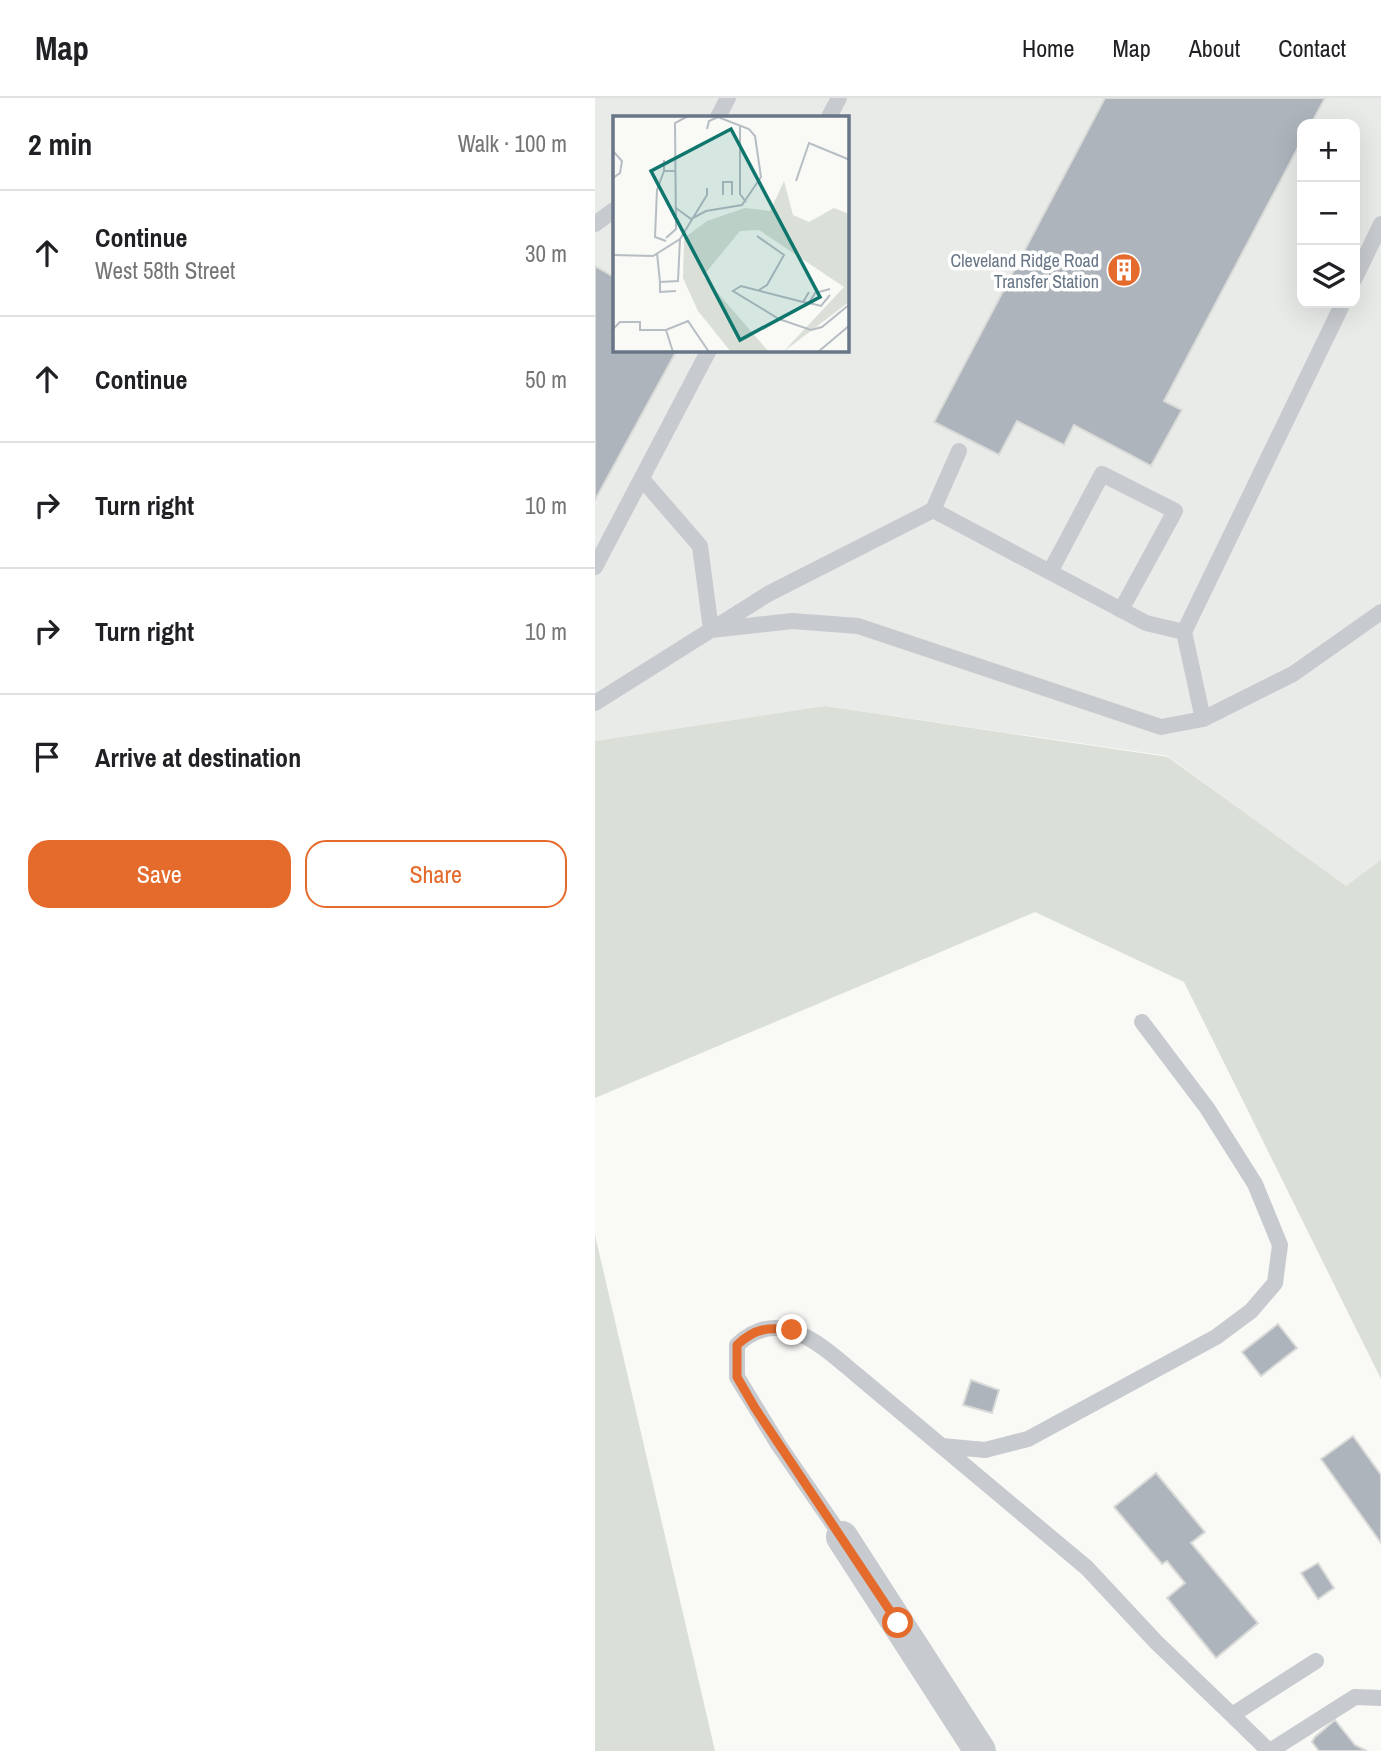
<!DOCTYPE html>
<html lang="en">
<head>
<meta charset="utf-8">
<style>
  body { margin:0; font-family:"Archivo Narrow",sans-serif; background:#f2f2f2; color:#202124 }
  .controls { position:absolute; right:21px; top:21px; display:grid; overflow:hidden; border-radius:14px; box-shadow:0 7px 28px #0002 }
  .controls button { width:63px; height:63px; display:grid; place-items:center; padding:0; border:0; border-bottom:2px solid #e0e0e0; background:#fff; color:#202124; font:35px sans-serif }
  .stop { position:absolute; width:21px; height:21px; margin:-16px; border:5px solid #e46b2b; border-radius:50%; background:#fff }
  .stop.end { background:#e46b2b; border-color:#fff; box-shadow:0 2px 7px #0008 }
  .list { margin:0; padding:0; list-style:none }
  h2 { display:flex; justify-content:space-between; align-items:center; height:91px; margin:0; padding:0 28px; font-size:30px }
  h2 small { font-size:23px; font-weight:400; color:#757577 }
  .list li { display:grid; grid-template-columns:46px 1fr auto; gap:21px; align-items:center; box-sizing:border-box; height:126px; padding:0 28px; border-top:2px solid #e0e0e0 }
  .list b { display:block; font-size:26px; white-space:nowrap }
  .list p { margin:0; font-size:23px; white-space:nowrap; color:#757577 }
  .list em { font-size:23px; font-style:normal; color:#757577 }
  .actions { display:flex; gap:14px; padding:21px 28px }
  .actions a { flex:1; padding:16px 0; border:2px solid #e46b2b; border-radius:21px; text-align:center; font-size:24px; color:#e46b2b }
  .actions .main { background:#e46b2b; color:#fff }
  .icon { flex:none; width:38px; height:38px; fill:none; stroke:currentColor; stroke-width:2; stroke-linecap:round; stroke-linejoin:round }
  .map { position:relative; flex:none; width:786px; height:1653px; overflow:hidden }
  header { display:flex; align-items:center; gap:42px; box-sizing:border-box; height:98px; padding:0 35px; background:#fff; border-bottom:2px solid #e0e0e0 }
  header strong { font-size:33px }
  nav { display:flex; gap:38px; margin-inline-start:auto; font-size:24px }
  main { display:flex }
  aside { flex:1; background:#fff }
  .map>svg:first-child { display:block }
</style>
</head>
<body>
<header>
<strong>Map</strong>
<nav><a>Home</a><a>Map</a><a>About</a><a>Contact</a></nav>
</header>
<main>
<aside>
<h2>2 min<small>Walk · 100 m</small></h2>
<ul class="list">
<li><svg class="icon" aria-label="ahead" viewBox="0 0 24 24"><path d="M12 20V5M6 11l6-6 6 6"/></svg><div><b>Continue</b><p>West 58th Street</p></div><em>30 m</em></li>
<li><svg class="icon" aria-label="ahead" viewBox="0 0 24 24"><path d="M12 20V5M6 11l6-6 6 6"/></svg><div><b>Continue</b></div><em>50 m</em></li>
<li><svg class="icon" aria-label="right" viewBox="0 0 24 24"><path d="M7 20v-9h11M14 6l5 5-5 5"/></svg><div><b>Turn right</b></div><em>10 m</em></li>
<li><svg class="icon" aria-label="right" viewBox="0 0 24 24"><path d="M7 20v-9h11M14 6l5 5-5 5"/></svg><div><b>Turn right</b></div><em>10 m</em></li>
<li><svg class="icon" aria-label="arrive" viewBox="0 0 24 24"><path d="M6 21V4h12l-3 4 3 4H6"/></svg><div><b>Arrive at destination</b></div></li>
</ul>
<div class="actions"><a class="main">Save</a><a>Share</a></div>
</aside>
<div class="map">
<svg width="786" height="1653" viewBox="0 0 786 1653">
  <rect width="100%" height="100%" fill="#f9f9f6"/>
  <path fill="#e9ebe9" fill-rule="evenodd" d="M0 0H786V762L751 789 573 658 230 608 0 643ZM19 19H252V252H19ZM707 26H760V205H707Z"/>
  <path fill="#dae0d7" d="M230 608 573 659 751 788 786 762V1281L589 884 440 814 0 1000V643Z
    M0 1137 120 1653H0Z"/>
  <path fill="#adb4bb" stroke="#dadbd9" stroke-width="2" d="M510 0H730L716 26H707V42L569 303 587 312 556 368 479 327 469 347 422 323 404 357 339 324Z
    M0 168 19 179V252H82L0 402Z
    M683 1226 702 1250 666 1278 647 1254Z
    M376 1282 404 1292 397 1315 368 1307Z
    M758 1338 786 1377V1445L726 1361Z
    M561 1375 610 1434 596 1445 663 1525 621 1560 572 1500 590 1485 572 1463 567 1466 519 1409Z
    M723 1465 739 1490 723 1501 706 1475Z
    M740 1622 760 1647 772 1653H724L717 1644 720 1639Z"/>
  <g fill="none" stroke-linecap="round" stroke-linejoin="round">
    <path stroke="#c7cace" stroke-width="16" d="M123 19 133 0
      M234 19 244 0
      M0 126 19 112
      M760 180 786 126
      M47 381 105 448 116 532 197 523 263 528 566 629 608 621 698 576 786 514
      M338 412 551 525 589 534
      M0 469 114 252
      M455 474 507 376 580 413 526 512
      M0 605 173 496 338 412 364 353
      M608 621 589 534 748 205
      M347 1348 390 1352 433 1341 621 1239 656 1213 680 1185 685 1147 660 1086 612 1010 547 924
      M247 1439 183 1346 142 1279V1247C185 1206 227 1248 263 1278L492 1470 561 1544 637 1617 721 1563
      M637 1617 674 1653
      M675 1653 760 1599 786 1600"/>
    <path stroke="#c7cace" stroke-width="32" d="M247 1439 385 1653"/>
  </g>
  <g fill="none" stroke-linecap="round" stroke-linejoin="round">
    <path stroke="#e46b2b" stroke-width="9" d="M197 1232C173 1229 160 1230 142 1247V1279L160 1310 303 1525"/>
  </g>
  <defs>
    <g id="building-disc" transform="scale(1.75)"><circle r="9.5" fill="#e46b2b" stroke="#fff"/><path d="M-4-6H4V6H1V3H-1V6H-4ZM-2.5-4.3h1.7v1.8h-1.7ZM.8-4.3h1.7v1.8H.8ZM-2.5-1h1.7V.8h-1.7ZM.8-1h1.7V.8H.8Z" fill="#fff"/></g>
  </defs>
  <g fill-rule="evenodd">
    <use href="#building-disc" x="529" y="172"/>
  </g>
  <g text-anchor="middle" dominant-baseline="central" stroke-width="7" stroke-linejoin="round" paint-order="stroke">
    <g font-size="18" fill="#687687" stroke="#fff" text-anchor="end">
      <text x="504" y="162">Cleveland Ridge Road<tspan x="504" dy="21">Transfer Station</tspan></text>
    </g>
  </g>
  <g transform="translate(18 18)">
    <rect width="236" height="236" fill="#f9f9f6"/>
    <path d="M171 65 180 99 196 106 221 92 236 98V186L170 236 231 171 146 114 127 115 90 160 156 236H118L85 195 70 162 71 122 94 105 132 92 157 95Z" fill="#dae0d7"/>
    <path fill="none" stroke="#b6bdc3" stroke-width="2" d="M127 10V78L133 86M0 35 9 45 7 57 0 62M51 44V55H63M51 55 44 74 42 121 53 125M183 65 196 27 237 44M110 79V66H119V79M63 92 78 103 93 95 129 89 148 61 142 20 136 13 105 1 96 5 94 13M144 120 171 139 154 169 146 174M53 122 63 113 62 7 75 0M44 137 47 166 65 165 67 123M0 139 40 140 67 123 94 79V72M47 166V176L63 175M196 176 190 186 128 170 120 175 166 203 198 214 209 211 237 188M190 186 196 187 202 177 217 173M196 187 208 190 217 179M0 213 7 206H27V214H53L75 205 96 236M53 214 60 236M205 236 237 209"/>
    <path fill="#0f766e" fill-opacity="0.15" stroke="#0f766e" stroke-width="3.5" d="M118 13 207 181 127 224 38 55Z"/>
    <rect width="236" height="236" fill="none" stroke="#687687" stroke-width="3.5"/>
  </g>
</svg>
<div class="controls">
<button>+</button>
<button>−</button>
<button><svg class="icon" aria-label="layers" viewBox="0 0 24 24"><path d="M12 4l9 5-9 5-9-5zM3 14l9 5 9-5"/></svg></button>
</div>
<div class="stop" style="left:303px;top:1525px"></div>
<div class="stop end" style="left:197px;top:1232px"></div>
</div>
</main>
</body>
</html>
